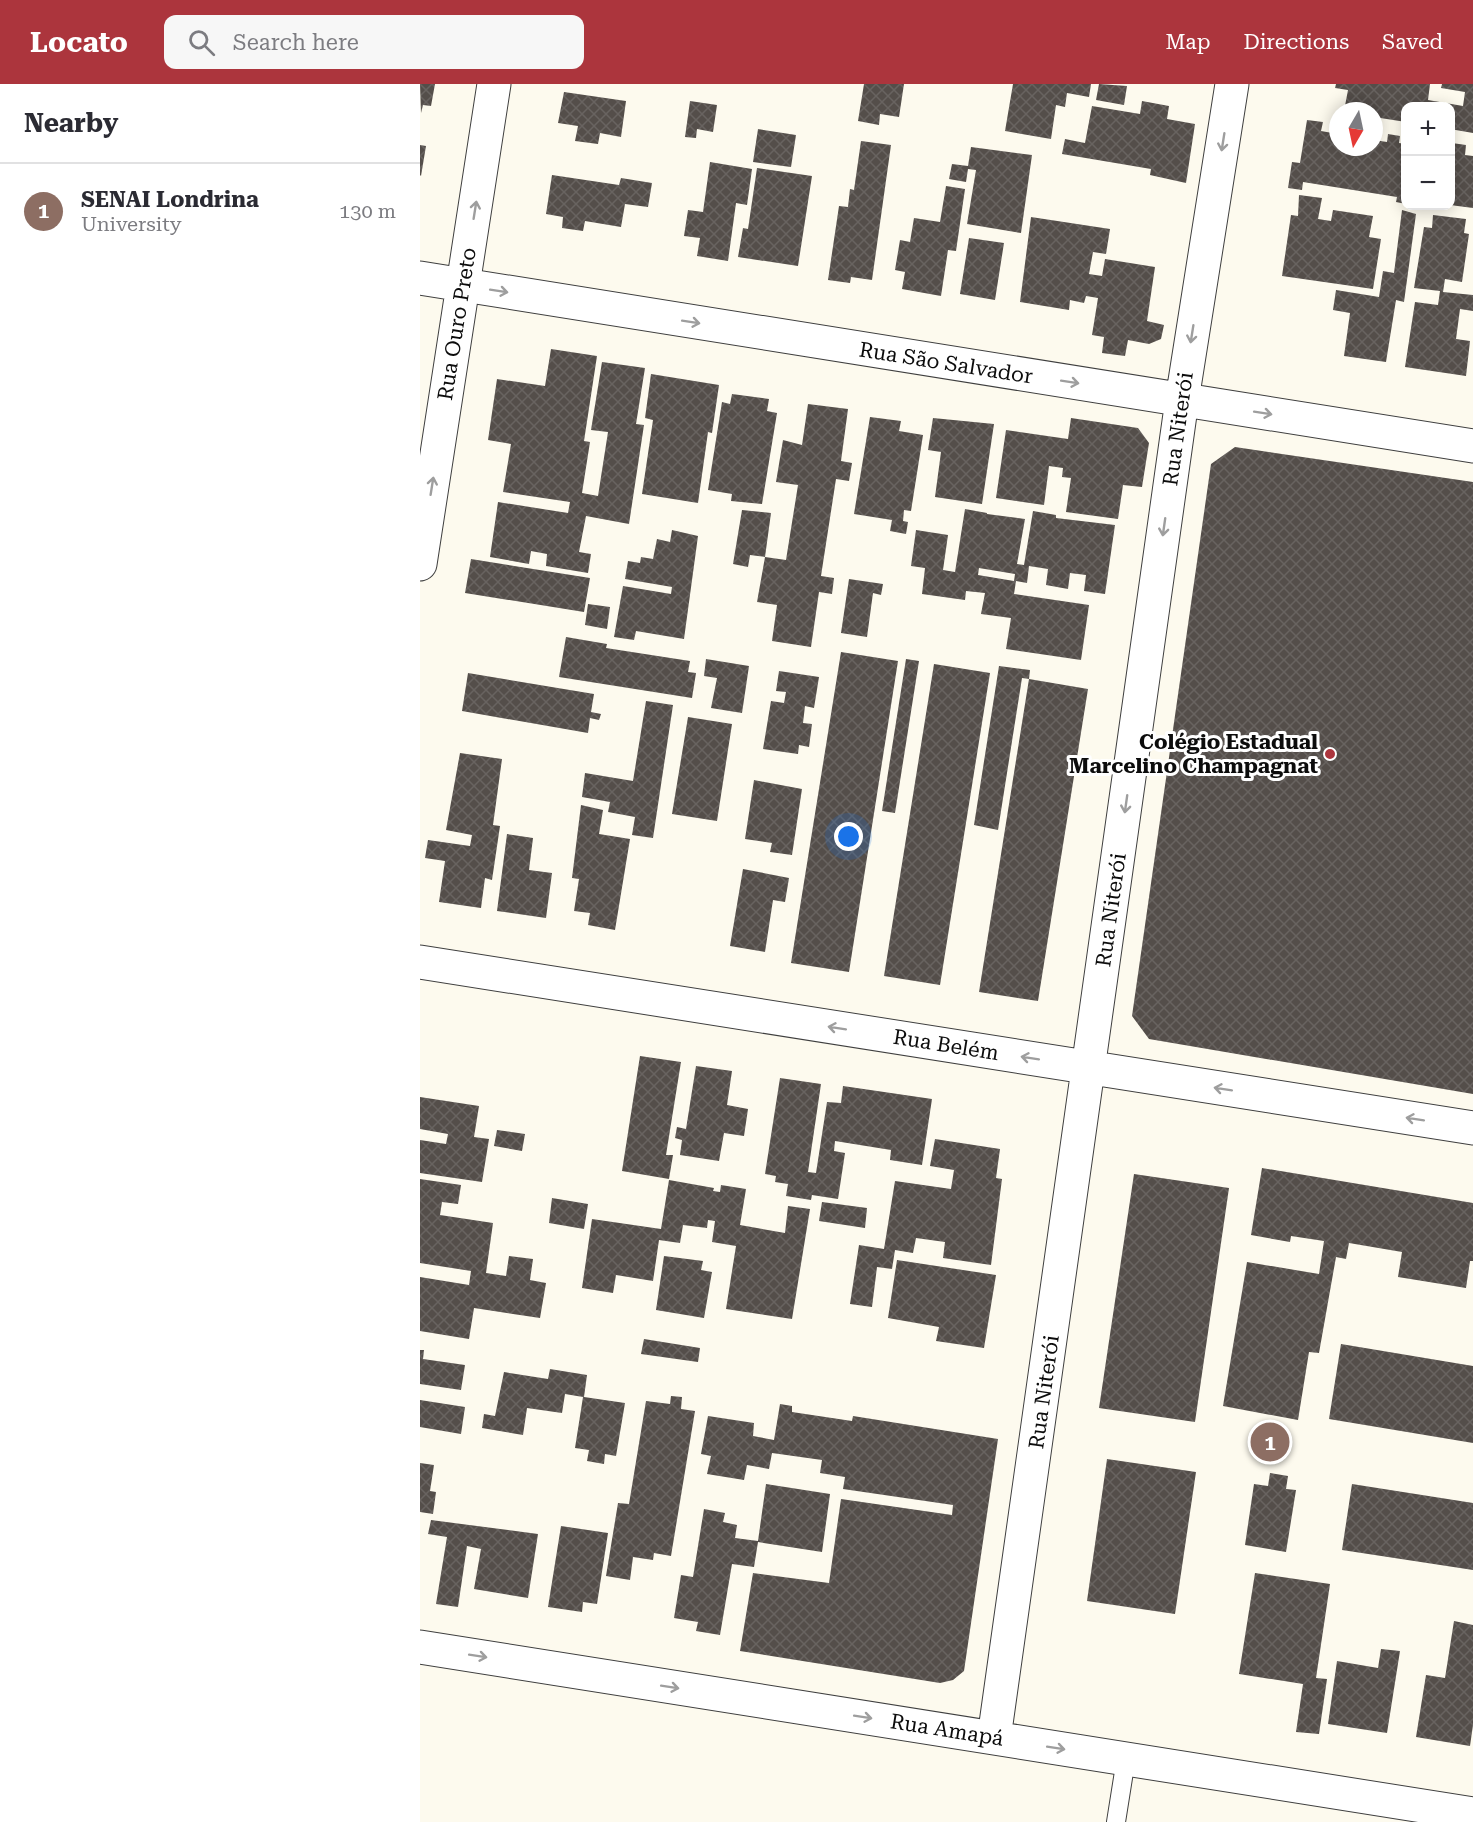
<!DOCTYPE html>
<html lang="en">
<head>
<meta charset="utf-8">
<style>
  body { margin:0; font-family:"Roboto Serif",serif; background:#f7f7f7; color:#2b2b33 }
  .controls { position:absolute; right:18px; top:18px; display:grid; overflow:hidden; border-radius:12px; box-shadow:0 3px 15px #0003 }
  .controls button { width:54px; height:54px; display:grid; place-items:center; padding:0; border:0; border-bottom:2px solid #e1e1e2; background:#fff; color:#2b2b33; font:30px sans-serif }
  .compass { position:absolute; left:909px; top:18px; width:54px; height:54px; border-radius:50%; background:#fff; box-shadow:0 3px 15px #0003; rotate:189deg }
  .you { position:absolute; left:429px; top:753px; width:21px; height:21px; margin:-15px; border:4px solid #fff; border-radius:50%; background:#1a73e8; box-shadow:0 0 0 9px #1a73e833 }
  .badge { display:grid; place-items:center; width:39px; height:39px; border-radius:50%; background:#ac353d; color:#fff; font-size:20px; font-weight:700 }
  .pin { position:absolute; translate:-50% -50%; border:3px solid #fff; box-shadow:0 2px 6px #0006 }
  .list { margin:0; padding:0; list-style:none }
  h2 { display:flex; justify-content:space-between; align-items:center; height:78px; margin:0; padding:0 24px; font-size:26px }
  h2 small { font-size:20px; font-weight:400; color:#7c7c81 }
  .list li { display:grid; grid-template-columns:39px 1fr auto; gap:18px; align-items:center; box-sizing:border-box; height:96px; padding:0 24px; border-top:2px solid #e1e1e2 }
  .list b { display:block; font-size:22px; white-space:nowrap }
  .list p { margin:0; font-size:20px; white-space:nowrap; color:#7c7c81 }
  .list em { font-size:20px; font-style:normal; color:#7c7c81 }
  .icon { flex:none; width:33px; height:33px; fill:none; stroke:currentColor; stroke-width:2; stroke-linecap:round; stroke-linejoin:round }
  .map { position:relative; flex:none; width:1053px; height:1738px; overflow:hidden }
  header { display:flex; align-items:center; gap:36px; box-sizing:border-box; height:84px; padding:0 30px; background:#ac353d; color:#fff }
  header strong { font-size:28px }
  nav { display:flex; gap:33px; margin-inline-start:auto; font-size:21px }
  .search { width:420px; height:54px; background:#f7f7f7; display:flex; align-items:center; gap:15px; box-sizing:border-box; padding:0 21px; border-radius:12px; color:#7c7c81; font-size:22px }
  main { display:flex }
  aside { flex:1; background:#fff }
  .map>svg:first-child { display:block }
</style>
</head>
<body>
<header>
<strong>Locato</strong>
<div class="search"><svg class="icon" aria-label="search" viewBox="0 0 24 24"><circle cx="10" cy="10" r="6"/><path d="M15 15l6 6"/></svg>Search here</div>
<nav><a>Map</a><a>Directions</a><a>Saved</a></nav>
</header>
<main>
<aside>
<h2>Nearby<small></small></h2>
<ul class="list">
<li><span class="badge" style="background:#8d6e63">1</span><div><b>SENAI Londrina</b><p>University</p></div><em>130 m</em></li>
</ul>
</aside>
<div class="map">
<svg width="1053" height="1738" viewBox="0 0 1053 1738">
  <defs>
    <pattern id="building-cross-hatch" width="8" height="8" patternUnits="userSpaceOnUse" patternTransform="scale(1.5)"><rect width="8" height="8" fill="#544e4a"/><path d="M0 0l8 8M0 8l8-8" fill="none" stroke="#686360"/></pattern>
  </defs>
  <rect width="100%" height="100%" fill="#fdfaee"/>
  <path fill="url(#building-cross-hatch)" fill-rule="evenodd" d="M0 0H15L11 22 3 21 1 29Z
    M444 0H484L479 33 460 30 459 41 438 37Z
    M593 0H671L669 13 647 9 645 23 636 21 631 55 585 47Z
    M679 0 707 2 704 21 676 16Z
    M916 0H1010L1008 16 1043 22 1045 8 1021 4 1022 0H1053V49L1030 45V22H986V38L954 33V27H924L928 6 915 4Z
    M144 8 206 17 201 53 180 49 178 60 155 57 158 42 138 39Z
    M270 17 297 21 293 48 277 45 276 54 265 53Z
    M722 17 749 22 747 35 775 40 766 99 730 91 731 85 642 70 645 55 665 59 672 22 720 30Z
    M887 36 903 38 901 47 918 50V63H954V56L967 58 968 50 980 52 979 59 986 60V120L976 118 977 113 883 98 882 106 868 104 872 78 880 79Z
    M338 45 376 51 371 83 333 78Z
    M441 57 471 61 452 196 431 193 430 199 408 196 419 122 428 123 430 105 434 106Z
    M1032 59 1046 61 1045 71 1053 72V124L1030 121Z
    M0 61 6 62 1 92 0 91Z
    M551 63 612 71 601 149 547 140 556 86 548 85 546 98 529 95 532 80 548 82Z
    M290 78 332 85 327 121 316 119 308 177 277 172 280 154 264 152 268 126 283 128Z
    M337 84 392 92 378 182 318 173 323 144 328 145Z
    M132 91 199 101 201 94 232 99 228 123 205 120 201 143 165 137 163 147 142 144 143 133 126 130Z
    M526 102 545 105 536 167 528 166 521 212 482 205 485 188 475 186 480 156 490 158 494 134 520 138Z
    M879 111 902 114 898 135 911 137 913 126 953 132 949 153 961 155 953 205 862 192 871 131 878 132Z
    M982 126 996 130 984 218 976 216 966 278 924 272 930 229 913 226 916 206 959 213 963 187 974 189Z
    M1013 131 1046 135 1044 149 1049 150 1042 198 1025 195 1023 208 1053 211V227L1040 225 1036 255 1050 257 1046 292 985 283 995 218 1018 221 1020 207 994 204 1004 143 1012 144Z
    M611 133 690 145 686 170 673 168 669 190 682 192 685 175 735 183 727 237 744 241 741 255 729 260 708 256 705 272 682 269 684 253 672 251 678 214 666 212 664 219 650 216 649 226 600 218Z
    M549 154 584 159 575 216 540 210Z
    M131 265 177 272 164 357 170 358 162 409 178 412 188 348 171 346 182 278 225 284 216 340 224 341 209 440 166 432 159 468 171 470 168 489 126 482 127 470 111 467 109 480 70 473 78 418 148 429 150 418 83 408 91 360 68 356 77 295 125 302Z
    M231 290 299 301 292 349 288 348 278 419 222 410 233 336 225 334Z
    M312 310 349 315 347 327 357 329 342 420 311 417 312 410 288 406 302 318 310 320Z
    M388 320 428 325 421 377 432 379 429 397 416 395 401 492 414 494 412 510 399 508 391 563 352 557 357 521 337 518 345 473 366 476 378 401 356 398 363 356 382 361Z
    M450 333 481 337 479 347 503 351 491 427 484 426 483 437 488 438 486 450 470 447 472 436 434 430Z
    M513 334 574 340 562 420 515 413 521 368 508 366Z
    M651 334 718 344 729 359 722 403 703 401 698 435 646 428 651 394 642 393 643 384 629 382 624 421 576 414 586 346 648 355Z
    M815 363 1053 398V1010L729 955 712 932 791 380Z
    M545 425 567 429V430L605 435 597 480 604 481 613 427 636 431V434L695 441 685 510 664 507 666 491 650 489 648 505 626 501 628 485 609 482 607 499 596 497 594 510 669 521 661 576 586 565 591 534 561 530 565 509 546 507 545 516 502 510 505 484 491 482 496 446 528 451 523 486 535 488ZM559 484 595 490 594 497 558 491Z
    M322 426 351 429 345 473 330 471 328 483 313 480Z
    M252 446 278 452 264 555 216 547 214 556 194 553 203 502 251 510 252 503 205 495 208 477 220 479 221 473 233 475 237 455 250 458Z
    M51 475 170 494 164 528 45 509Z
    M429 495 463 500 461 511 453 509 447 553 421 549Z
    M168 520 190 523 187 545 165 541Z
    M146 553 187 560 186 564 270 577 268 588 276 589 272 614 139 593Z
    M421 568 478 577 429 888 371 879Z
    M286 575 329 582 322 629 291 624 297 594 284 592Z
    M486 575 499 577 475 729 462 727Z
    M514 580 570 589 520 901 464 892Z
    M579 582 610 586 609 595 602 594 578 746 554 741Z
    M359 587 399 593 394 624 385 622 383 639 392 640 389 663 379 661 378 670 343 665 351 617 364 619 366 608 356 607Z
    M48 589 174 610 171 628 181 630 179 636 170 634 168 649 42 627Z
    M609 595 668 605 618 917 559 908Z
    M226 617 253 621 233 754 212 751 215 733 188 728 190 718 162 713 165 689 213 697Z
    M268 633 312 640 297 737 252 730Z
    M40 669 82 675 73 741 80 742 72 796 65 794 61 824 19 818 25 777 5 774 8 756 50 762 52 751 26 746Z
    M334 696 382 705 372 771 350 768 352 759 325 755Z
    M161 721 183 726 179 750 210 755 195 846 168 841 170 829 154 827 159 795 152 794Z
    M87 750 113 754 109 786 132 789 126 834 77 827Z
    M323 785 369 794 365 818 353 816 345 868 310 862Z
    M220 972 261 978 246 1071H253L249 1095 202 1087Z
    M276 982 312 987 307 1021 328 1025 324 1052 304 1049 299 1077 260 1071 262 1056 255 1054 257 1043 266 1045Z
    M360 994 401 1000 388 1088 396 1089 407 1018 421 1019 423 1002 512 1015 502 1081 470 1076 471 1066 415 1057 414 1067 425 1069 418 1115 392 1111 391 1116 366 1112 368 1100 355 1098 356 1092 345 1090Z
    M0 1013 59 1022 54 1053 69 1055 62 1098 0 1089V1056L26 1060 28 1050 0 1045Z
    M77 1046 105 1050 102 1067 74 1062Z
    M515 1055 580 1065 576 1094 582 1095 571 1181 523 1174 525 1158 496 1154 493 1169 475 1166 472 1185 457 1183 452 1223 430 1220 439 1161 464 1165 475 1097 531 1105 534 1086 510 1082Z
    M842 1084 1053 1119V1177H1050L1046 1204 978 1193 982 1168 929 1159 926 1175 916 1173 899 1269 889 1268 878 1336 803 1322 827 1178 899 1190 904 1157 871 1152 870 1158 831 1151Z
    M714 1090 809 1104 775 1338 679 1324Z
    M0 1095 41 1101 38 1120 22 1118 20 1131 73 1139 66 1189 86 1192 89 1172 113 1175 110 1196 126 1199 120 1234 54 1224 49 1255 0 1247V1193L49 1201 51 1187 0 1179Z
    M249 1096 294 1104 293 1107 300 1108 301 1101 326 1105 320 1141 365 1149 368 1122 390 1125 372 1235 306 1225 316 1162 292 1158 295 1137 288 1136 287 1144 263 1141 260 1159 239 1156 233 1197 196 1191 193 1209 162 1204 172 1135 241 1145Z
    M132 1114 168 1120 164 1145 129 1139Z
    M402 1118 447 1124 445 1144 399 1137Z
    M244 1172 283 1177 281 1186 292 1188 284 1234 236 1226Z
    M477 1176 576 1191 564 1264 516 1257 519 1243 468 1234Z
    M224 1255 280 1264 278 1278 221 1270Z
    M921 1260 1053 1282V1359L909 1335Z
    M0 1266H4L3 1275 45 1281 41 1306 0 1300Z
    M130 1285 167 1291 164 1313 205 1319 196 1372 185 1370 184 1380 167 1377 169 1366 155 1364 163 1313 145 1310 142 1329 107 1324 103 1351 62 1344 64 1330 75 1332 84 1288 128 1295Z
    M251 1312 262 1313 261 1325 275 1327 251 1472 234 1469 233 1476 213 1473 210 1496 186 1492 198 1419 209 1420 226 1317 250 1320Z
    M0 1316 45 1323 41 1350 0 1343Z
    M360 1320 372 1322V1328L432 1337 433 1332 578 1355 544 1587 533 1596 520 1599 320 1567 333 1489 409 1499 421 1415 532 1431 533 1421 423 1405 425 1393 400 1389 402 1376 352 1369 349 1385 327 1381 324 1396 287 1390 291 1372 281 1370 288 1332 334 1339 333 1352 354 1356Z
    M687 1375 776 1388 755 1530 667 1517Z
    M0 1379 14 1381 10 1407 16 1408 13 1430 0 1428Z
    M850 1389 868 1392 866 1405 876 1406 866 1468 825 1461 834 1400 848 1402Z
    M346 1400 410 1410 402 1468 338 1458 334 1483 312 1480 300 1551 276 1547 278 1538 254 1534 261 1491 273 1493 284 1425 305 1429 303 1438 317 1441 315 1454 338 1457Z
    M932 1400 1053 1419V1486L922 1466Z
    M11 1436 118 1450 108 1514 54 1505 61 1465 47 1462 38 1523 16 1520 27 1453 8 1450Z
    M141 1442 188 1449 177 1520 163 1518 162 1528 128 1523Z
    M835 1489 910 1500 896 1594 907 1595 899 1650 876 1648 883 1600 819 1590Z
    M1034 1537 1053 1541V1641L1050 1662 996 1653 1006 1591 1025 1594Z
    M961 1565 980 1567 967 1649 908 1640 917 1577 958 1584Z"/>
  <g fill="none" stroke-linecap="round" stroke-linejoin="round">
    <g stroke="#3f3f3f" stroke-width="20">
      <path id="service" d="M696 1738 706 1675"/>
    </g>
    <g stroke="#3f3f3f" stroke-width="35">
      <path id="minor" d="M0 194 1053 362
        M0 480 74 0
        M0 878 1053 1044
        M0 1563 1053 1730
        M574 1654 762 316 812 0"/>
    </g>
    <use href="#service" stroke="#fff" stroke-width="18"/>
    <use href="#minor" stroke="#fff" stroke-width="33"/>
  </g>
  <defs><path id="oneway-shaft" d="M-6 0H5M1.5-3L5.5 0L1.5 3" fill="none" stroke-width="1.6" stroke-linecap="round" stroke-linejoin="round" transform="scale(1.5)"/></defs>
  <g stroke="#9e9e9e">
    <use href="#oneway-shaft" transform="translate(803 58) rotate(99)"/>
    <use href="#oneway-shaft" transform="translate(55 126) rotate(-81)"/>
    <use href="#oneway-shaft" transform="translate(79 207) rotate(9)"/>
    <use href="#oneway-shaft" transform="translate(271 238) rotate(9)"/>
    <use href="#oneway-shaft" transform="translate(772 250) rotate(99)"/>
    <use href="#oneway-shaft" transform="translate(650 298) rotate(9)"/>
    <use href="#oneway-shaft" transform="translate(843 329) rotate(9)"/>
    <use href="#oneway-shaft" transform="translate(12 402) rotate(-81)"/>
    <use href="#oneway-shaft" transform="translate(744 443) rotate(98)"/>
    <use href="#oneway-shaft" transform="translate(706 720) rotate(98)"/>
    <use href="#oneway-shaft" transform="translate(417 944) rotate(-171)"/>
    <use href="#oneway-shaft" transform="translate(610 974) rotate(-171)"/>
    <use href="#oneway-shaft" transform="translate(803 1005) rotate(-171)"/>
    <use href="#oneway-shaft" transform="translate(995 1035) rotate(-171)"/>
    <use href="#oneway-shaft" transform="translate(58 1572) rotate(9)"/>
    <use href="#oneway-shaft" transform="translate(250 1603) rotate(9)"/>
    <use href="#oneway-shaft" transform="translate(443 1633) rotate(9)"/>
    <use href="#oneway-shaft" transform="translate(636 1664) rotate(9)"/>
  </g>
  <circle fill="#ac353d" stroke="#fff" stroke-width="2" cx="910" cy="670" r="6"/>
  <g text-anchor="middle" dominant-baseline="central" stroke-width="6" stroke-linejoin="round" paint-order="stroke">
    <g font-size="21" fill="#0c0c0c" stroke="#fff">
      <text transform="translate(37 240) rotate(-81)">Rua Ouro Preto</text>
      <text transform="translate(526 279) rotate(9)">Rua São Salvador</text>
      <text transform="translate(758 345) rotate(-82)">Rua Niterói</text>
      <text transform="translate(691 826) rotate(-82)">Rua Niterói</text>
      <text transform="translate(526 961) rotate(9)">Rua Belém</text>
      <text transform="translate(624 1308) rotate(-82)">Rua Niterói</text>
      <text transform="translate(527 1646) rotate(9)">Rua Amapá</text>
    </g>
    <g font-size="21" font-weight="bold" fill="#0c0c0c" stroke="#fff" text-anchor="end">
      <text x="898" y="658">Colégio Estadual<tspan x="898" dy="24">Marcelino Champagnat</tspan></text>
    </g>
  </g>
</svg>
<div class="controls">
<button>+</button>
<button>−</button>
</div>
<svg class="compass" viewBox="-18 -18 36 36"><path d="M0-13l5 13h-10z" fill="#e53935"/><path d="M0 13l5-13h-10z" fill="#7c7c81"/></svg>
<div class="you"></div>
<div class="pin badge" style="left:850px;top:1358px;background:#8d6e63">1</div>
</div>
</main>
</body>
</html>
